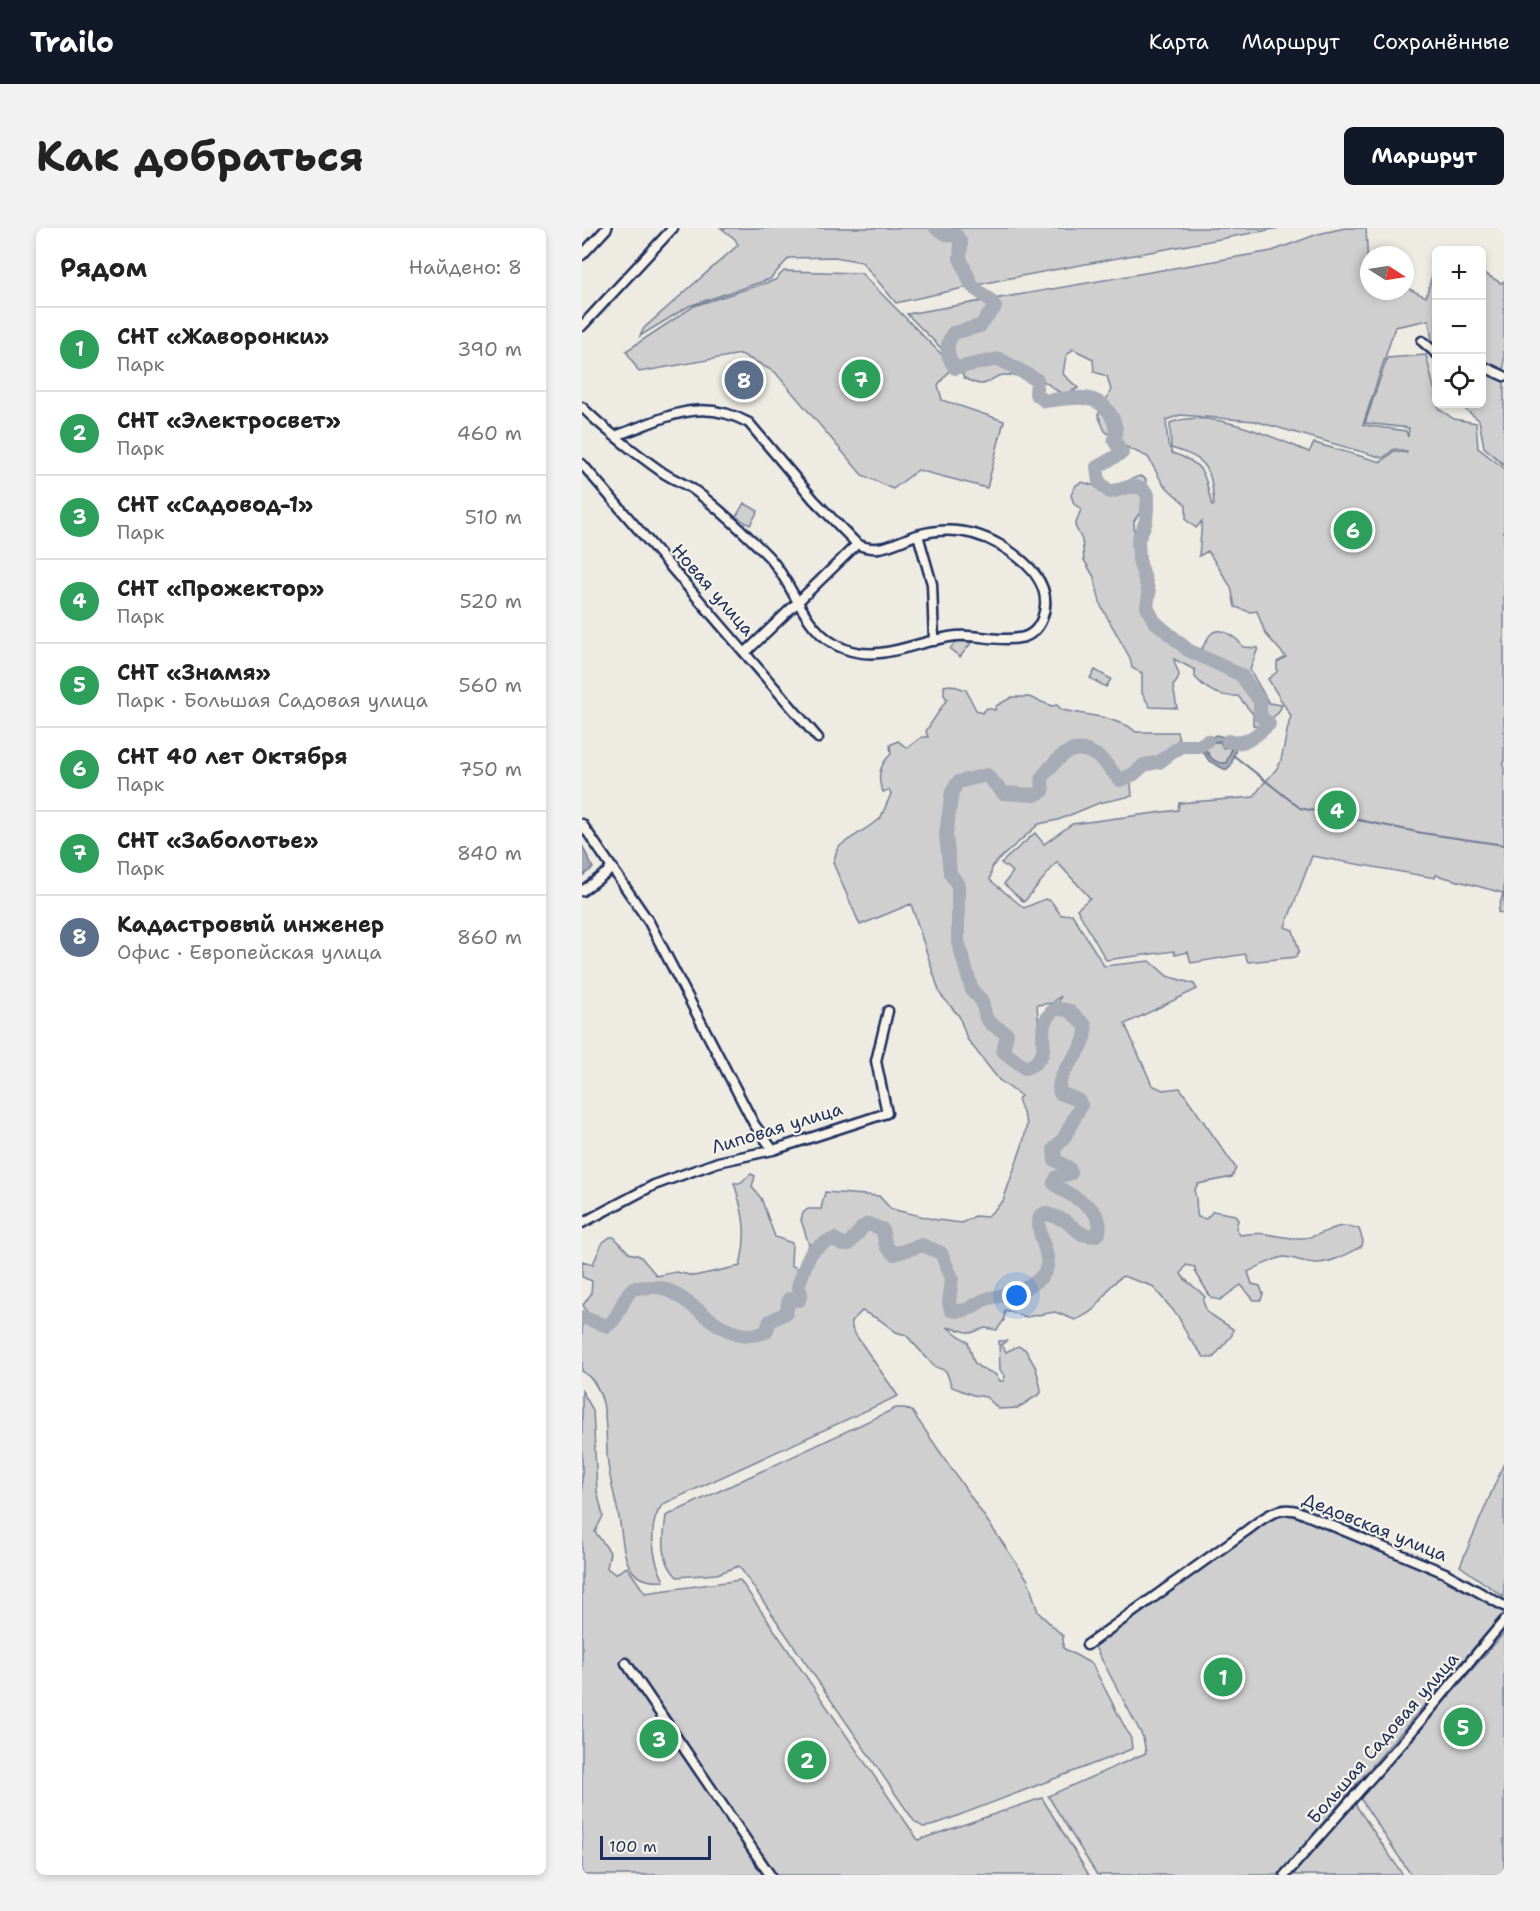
<!DOCTYPE html>
<html lang="ru">
<head>
<meta charset="utf-8">
<style>
  body { margin:0; font-family:"Shantell Sans",sans-serif; background:#f2f2f2; color:#222 }
  .controls { position:absolute; right:18px; top:18px; display:grid; overflow:hidden; border-radius:9px; box-shadow:0 3px 9px #0003 }
  .controls button { width:54px; height:54px; display:grid; place-items:center; padding:0; border:0; border-bottom:2px solid #e0e0e0; background:#fff; color:#222; font:30px sans-serif }
  .compass { position:absolute; left:778px; top:18px; width:54px; height:54px; border-radius:50%; background:#fff; box-shadow:0 3px 9px #0003; rotate:102deg }
  .scale { position:absolute; left:18px; bottom:15px; width:111px; box-sizing:border-box; padding-left:6px; border:3px solid #1b2f5e; border-top:0; font-size:16px; line-height:21px; white-space:nowrap; color:#1b2f5e; -webkit-text-stroke:4px #f7f3e8; paint-order:stroke }
  .you { position:absolute; left:435px; top:1068px; width:21px; height:21px; margin:-15px; border:4px solid #fff; border-radius:50%; background:#1a73e8; box-shadow:0 0 0 9px #1a73e833 }
  .badge { display:grid; place-items:center; width:39px; height:39px; border-radius:50%; background:#111827; color:#fff; font-size:20px; font-weight:700 }
  .pin { position:absolute; translate:-50% -50%; border:3px solid #fff; box-shadow:0 2px 6px #0006 }
  .list { margin:0; padding:0; list-style:none }
  h2 { display:flex; justify-content:space-between; align-items:center; height:78px; margin:0; padding:0 24px; font-size:26px }
  h2 small { font-size:20px; font-weight:400; color:#767676 }
  .list li { display:grid; grid-template-columns:39px 1fr auto; gap:18px; align-items:center; box-sizing:border-box; height:84px; padding:0 24px; border-top:2px solid #e0e0e0 }
  .list b { display:block; font-size:22px; white-space:nowrap }
  .list p { margin:0; font-size:20px; white-space:nowrap; color:#767676 }
  .list em { font-size:20px; font-style:normal; color:#767676 }
  .icon { flex:none; width:33px; height:33px; fill:none; stroke:currentColor; stroke-width:2; stroke-linecap:round; stroke-linejoin:round }
  .map { position:relative; flex:none; width:922px; height:1647px; overflow:hidden; border-radius:9px }
  header { display:flex; align-items:center; gap:36px; box-sizing:border-box; height:84px; padding:0 30px; background:#111827; color:#fff }
  header strong { font-size:28px }
  nav { display:flex; gap:33px; margin-inline-start:auto; font-size:21px }
  .intro { display:flex; align-items:center; justify-content:space-between; box-sizing:border-box; height:144px; padding:0 36px }
  h1 { margin:0; font-size:42px }
  .button { padding:15px 27px; border-radius:9px; background:#111827; color:#fff; font-size:21px; font-weight:700 }
  main { display:flex; gap:36px; padding:0 36px }
  aside { flex:1; background:#fff; border-radius:9px; box-shadow:0 3px 9px #0003 }
  .map>svg:first-child { display:block }
</style>
</head>
<body>
<header>
<strong>Trailo</strong>
<nav><a>Карта</a><a>Маршрут</a><a>Сохранённые</a></nav>
</header>
<div class="intro"><h1>Как добраться</h1><a class="button">Маршрут</a></div>
<main>
<aside>
<h2>Рядом<small>Найдено: 8</small></h2>
<ul class="list">
<li><span class="badge" style="background:#2e9e5b">1</span><div><b>СНТ «Жаворонки»</b><p>Парк</p></div><em>390 m</em></li>
<li><span class="badge" style="background:#2e9e5b">2</span><div><b>СНТ «Электросвет»</b><p>Парк</p></div><em>460 m</em></li>
<li><span class="badge" style="background:#2e9e5b">3</span><div><b>СНТ «Садовод-1»</b><p>Парк</p></div><em>510 m</em></li>
<li><span class="badge" style="background:#2e9e5b">4</span><div><b>СНТ «Прожектор»</b><p>Парк</p></div><em>520 m</em></li>
<li><span class="badge" style="background:#2e9e5b">5</span><div><b>СНТ «Знамя»</b><p>Парк · Большая Садовая улица</p></div><em>560 m</em></li>
<li><span class="badge" style="background:#2e9e5b">6</span><div><b>СНТ 40 лет Октября</b><p>Парк</p></div><em>750 m</em></li>
<li><span class="badge" style="background:#2e9e5b">7</span><div><b>СНТ «Заболотье»</b><p>Парк</p></div><em>840 m</em></li>
<li><span class="badge" style="background:#5c6f8a">8</span><div><b>Кадастровый инженер</b><p>Офис · Европейская улица</p></div><em>860 m</em></li>
</ul>
</aside>
<div class="map">
<svg width="922" height="1647" viewBox="0 0 922 1647">
  <rect width="100%" height="100%" fill="#eeebe2"/>
  <filter id="ink" filterUnits="userSpaceOnUse"><feTurbulence type="fractalNoise" baseFrequency=".0167" numOctaves="2"/><feDisplacementMap in="SourceGraphic" scale="12" xChannelSelector="R" yChannelSelector="G"/><feConvolveMatrix kernelMatrix="1 2 1 2 8 2 1 2 1" color-interpolation-filters="sRGB"/></filter>
  <g filter="url(#ink)">
    <path fill="#cfcfcf" stroke="#757f96" stroke-width="1.5" fill-rule="evenodd" d="M139 0H697L418 52 314 75 280 34 253 29 207 30 188 51 107 78 58 108 62 100 156 17 153 11Z
      M763 0H784L787 63H823V59L844 69 851 44H854V120L851 119 847 92 813 99 781 197 824 203 826 209 827 200 783 195 805 130 844 127 857 181 872 191 894 195 896 220 922 240V686L916 684 921 665 854 647 853 650 730 628 703 699 711 702 717 723 714 729 666 734 663 726 609 735 606 724 593 727 592 723 524 732 495 681 508 670 475 634 442 674 422 656 431 644 419 635 453 605 462 616 490 596 596 582 597 575 672 569C679 555 694 545 698 535 703 519 704 503 709 488L686 451 695 444V434L704 429 683 405 675 383 668 384 653 379 649 359 626 323 617 328 620 293 614 300 604 292V277L581 256 566 229 540 217 523 203 516 187 529 162 525 148 512 144 511 131 491 121 484 128 481 146 496 160C473 175 471 151 451 150 442 149 433 147 424 147 404 147 410 165 382 150L378 139 325 86 690 23 736 6ZM598 187 673 193 801 230 812 221 825 223V225L812 223 799 234 732 215 727 224C691 209 626 179 588 195L589 220C626 231 629 238 632 277L630 278C622 247 625 236 590 225L586 216 584 192Z
      M202 43 279 45 371 138 356 157 360 172 422 193 405 260 336 242 311 261 280 247 193 144 159 126 57 144 44 123 112 78 193 52Z
      M900 44 919 55 922 53V237L902 219 897 192 876 176H900Z
      M558 248 564 251 562 279 552 293 553 329 561 351 573 365 563 375 593 412 594 417 607 415 610 420 607 426 612 428C622 423 622 413 629 406 638 396 657 412 661 419L676 420 668 442 687 475 700 477 696 485 679 499 671 497V486L656 468C638 469 625 463 613 449V442L592 431C593 444 603 444 591 458L595 480 568 479 560 465V445L550 440 548 430 519 378 512 349 502 332 500 312 493 298 499 281 492 276 489 267 494 257 500 254 520 260 523 267 529 269 543 260 547 252Z
      M162 275 176 283 168 297 154 289Z
      M374 413 390 414 378 429 368 421Z
      M513 442 529 451 524 459 508 450Z
      M369 457 384 462 394 482 400 485 405 480 413 482 414 478 430 469H447L470 478 475 477 480 482 524 490 546 498 554 504H595L597 511 574 533 562 531 548 544 550 568 517 575 476 592 457 596 414 634 410 639 408 652 442 680 463 671 469 673 479 687 490 686 522 738 568 733 585 748 612 756 615 761 543 796 570 857 581 862 598 860 654 940 650 949 616 956 612 963C616 971 613 980 616 989L624 991 631 983 653 987 656 992 654 1000 658 1007C686 1002 695 1011 719 1010 743 1010 751 991 777 1001L781 1013 780 1018C768 1025 749 1035 735 1035 724 1036 712 1029 701 1029 694 1030 673 1040 666 1044L670 1056 678 1058 681 1066 679 1072H672L659 1057 638 1072 629 1070 613 1043V1039L604 1037 599 1046C605 1056 616 1060 623 1069L621 1073 625 1084 651 1101 650 1107 631 1130 622 1129 607 1110 596 1088 570 1058 541 1048C519 1061 525 1080 493 1092L473 1084 444 1089 423 1082 422 1092 415 1102 403 1100 389 1105 365 1099 386 1114 392 1134 397 1139 413 1146 418 1153H422L423 1148 418 1142 417 1113H424L420 1117 424 1124 436 1118 443 1121 454 1140 459 1161V1165L436 1180 417 1181 404 1169 391 1167 370 1159 364 1143 352 1138 324 1107 314 1104 298 1092 280 1083 269 1094 271 1103 316 1168 81 1276C64 1296 71 1332 82 1353 39 1357 43 1321 37 1290 34 1272 28 1254 26 1236 22 1205 30 1162 0 1143V1091L9 1092 1 1077 9 1066 10 1053 0 1049V1033L11 1036 20 1015 28 1009H32L47 1025 58 1028 75 1048 94 1044 112 1048 158 1038C166 1004 162 987 152 955H158L169 946 173 948 170 959 179 970 193 1009 210 1015 209 1037 216 1041 227 1017 219 992 221 985 226 981H239L243 964 297 968 309 981 355 992 380 995 393 988 405 989 421 973 441 915 445 896 436 871 439 868 417 852 385 811 377 788 358 766 329 676 278 697 251 635 256 619 298 591 309 566 307 562 301 564C294 550 298 536 309 526L308 517 316 513 325 520 340 509H346L344 503 365 471 362 467V458ZM479 768 476 775 478 780 472 782 464 803 457 801 455 777 470 775Z
      M627 514H638L641 520 648 519 649 527 644 535H637L630 531 622 519Z
      M0 1163 11 1182 15 1263 21 1288 13 1304 28 1324 25 1340 33 1346 45 1339 63 1365 158 1352 336 1612 460 1570 507 1647H0Z
      M314 1180H323L330 1183 446 1352 456 1384 481 1408V1420L510 1436 549 1511 550 1521 349 1598 341 1599 332 1593 157 1338 135 1346 95 1349C78 1332 81 1311 84 1288Z
      M922 1235V1369L878 1338Z
      M710 1281 863 1345 865 1354 922 1382V1385L696 1647H515L466 1568 564 1525 561 1509 513 1419 674 1300Z
      M922 1405V1647H829L778 1570Z
      M773 1576 821 1647H711Z"/>
    <path fill="#a6abb5" stroke="#6e7992" stroke-width="1.5" fill-rule="evenodd" d="M634 507 662 514 655 518 649 537 644 542 627 533 620 522 610 519ZM640 513 650 515 651 518 644 535C633 536 626 529 622 519L627 514Z
      M562 531 572 535V537L566 542 560 541 552 546 548 544Z
      M0 617 11 640 0 648Z"/>
    <g fill="none" stroke-linecap="round" stroke-linejoin="round">
      <path stroke="#6e7992" stroke-width="2" d="M651 527 718 580 840 605 922 617"/>
      <path stroke="#a6abb5" stroke-width="14" d="M354 0 366 7 375 8 379 15 378 30 390 58 408 72 413 79 398 98 371 105C363 118 364 127 373 140L417 131 455 152 454 166 463 173C488 170 516 162 530 189 534 198 535 202 532 212L540 225 515 239 517 254 528 264 550 258 560 260 566 267 564 293 556 312 557 332 567 365 565 379 572 393 606 422 659 447 678 473V488L687 496C675 507 663 519 646 513
        M0 1089 25 1098C40 1087 38 1072 51 1060 61 1060 74 1057 83 1061 118 1075 143 1119 184 1104L188 1093 204 1085 207 1071 217 1072 219 1065 216 1058C227 1031 223 1021 252 1011L260 1016H267L281 999 286 996 300 1001 304 1018 312 1026 340 1017 359 1025 370 1050 367 1075 369 1082C390 1086 391 1074 408 1070 425 1066 460 1060 465 1038 468 1023 453 1006 458 988L463 985 482 992 500 1006 513 1008 517 1005C523 977 486 970 472 955L475 949 489 945 487 940 473 932 472 921 482 910 499 877 496 872 478 865C471 841 510 823 503 797L488 783 474 780C469 784 464 790 462 796 458 812 470 831 443 840L421 823 425 806 408 795 404 790 400 773 390 762 376 713V657L368 645 364 606 370 564 376 554 405 547 421 565 453 567 461 563 460 549C477 529 492 509 519 531 526 537 531 545 538 552L552 546 562 537 577 534 599 518H617L625 513"/>
      <g stroke="#1b2f5e" stroke-width="13">
        <path id="minor" d="M0 27 25 0
          M0 98 91 0
          M840 113 855 126
          M900 138 922 148
          M0 179C24 203 52 224 80 244 90 251 102 255 112 262 135 279 166 308 186 328 213 356 221 406 263 421 301 435 336 412 374 408 395 406 416 414 437 410 448 409 456 401 460 391 473 357 445 333 418 317 392 302 363 299 335 307 313 314 297 327 275 316 238 353 200 389 163 425
          M33 208C83 191 116 167 167 195L232 272 275 316
          M0 236 236 510
          M336 307 350 356 352 413
          M0 596 67 694 172 896 191 922
          M0 663 31 640
          M0 995 72 957 136 934 191 922 305 885 294 833 306 783
          M505 1417 664 1303C679 1292 695 1277 715 1283L863 1345 922 1378
          M44 1435 188 1647
          M703 1647 826 1508 922 1393"/>
      </g>
      <use href="#minor" stroke="#f7f3e8" stroke-width="8"/>
    </g>
  </g>
  <g text-anchor="middle" dominant-baseline="central" stroke-width="4.5" stroke-linejoin="round" paint-order="stroke">
    <g font-size="18" fill="#1b2f5e" stroke="#f7f3e8">
      <text transform="translate(131 362) rotate(49)">Новая улица</text>
      <text transform="translate(195 900) rotate(-17)">Липовая улица</text>
      <text transform="translate(793 1299) rotate(22)">Дедовская улица</text>
      <text transform="translate(801 1510) rotate(-49)">Большая Садовая улица</text>
    </g>
  </g>
</svg>
<div class="controls">
<button>+</button>
<button>−</button>
<button><svg class="icon" aria-label="locate" viewBox="0 0 24 24"><circle cx="12" cy="12" r="6"/><path d="M12 2v4M12 18v4M2 12h4M18 12h4"/></svg></button>
</div>
<svg class="compass" viewBox="-18 -18 36 36"><path d="M0-13l5 13h-10z" fill="#e53935"/><path d="M0 13l5-13h-10z" fill="#767676"/></svg>
<div class="scale">100 m</div>
<div class="you"></div>
<div class="pin badge" style="left:641px;top:1449px;background:#2e9e5b">1</div>
<div class="pin badge" style="left:225px;top:1532px;background:#2e9e5b">2</div>
<div class="pin badge" style="left:77px;top:1511px;background:#2e9e5b">3</div>
<div class="pin badge" style="left:755px;top:582px;background:#2e9e5b">4</div>
<div class="pin badge" style="left:881px;top:1499px;background:#2e9e5b">5</div>
<div class="pin badge" style="left:771px;top:302px;background:#2e9e5b">6</div>
<div class="pin badge" style="left:279px;top:151px;background:#2e9e5b">7</div>
<div class="pin badge" style="left:162px;top:152px;background:#5c6f8a">8</div>
</div>
</main>
</body>
</html>
